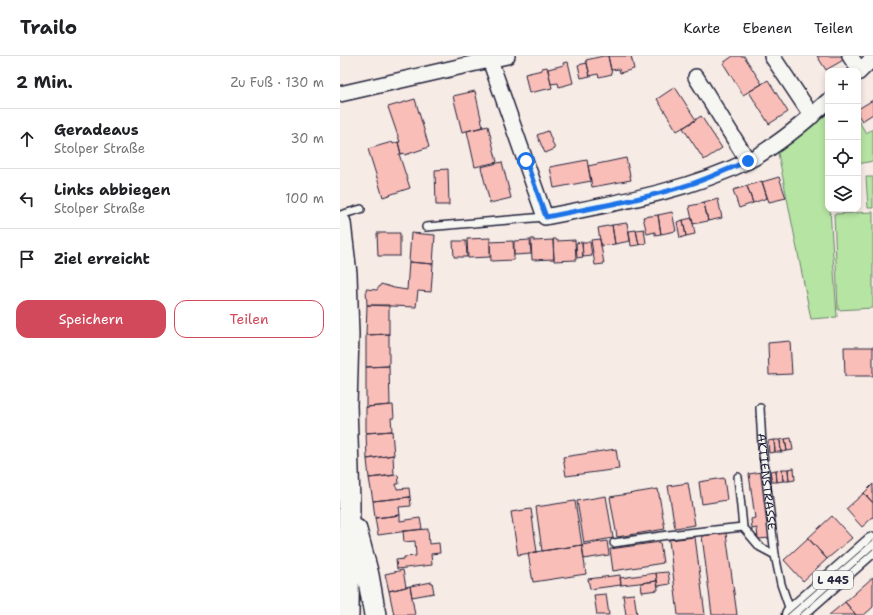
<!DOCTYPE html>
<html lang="de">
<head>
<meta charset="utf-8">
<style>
  body { margin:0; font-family:"Shantell Sans",sans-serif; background:#f6f6f6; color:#202124 }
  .controls { position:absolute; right:12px; top:12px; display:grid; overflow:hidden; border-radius:8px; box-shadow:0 2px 6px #0003 }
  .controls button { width:36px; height:36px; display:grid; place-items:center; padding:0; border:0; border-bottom:1px solid #e0e0e0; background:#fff; color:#202124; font:20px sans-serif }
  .stop { position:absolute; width:12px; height:12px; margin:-9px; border:3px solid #1a73e8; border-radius:50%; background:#fff }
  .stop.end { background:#1a73e8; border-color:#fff; box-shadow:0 1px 4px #0008 }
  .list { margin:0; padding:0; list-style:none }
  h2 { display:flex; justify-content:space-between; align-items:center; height:52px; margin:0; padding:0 16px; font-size:17px }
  h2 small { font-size:13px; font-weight:400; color:#757577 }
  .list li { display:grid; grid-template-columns:26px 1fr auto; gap:12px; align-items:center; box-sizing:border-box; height:60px; padding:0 16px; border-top:1px solid #e0e0e0 }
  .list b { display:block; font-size:15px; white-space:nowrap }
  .list p { margin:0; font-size:13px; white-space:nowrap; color:#757577 }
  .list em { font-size:13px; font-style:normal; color:#757577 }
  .actions { display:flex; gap:8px; padding:12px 16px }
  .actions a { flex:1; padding:9px 0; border:1px solid #d1495b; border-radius:12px; text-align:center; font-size:14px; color:#d1495b }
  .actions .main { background:#d1495b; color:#fff }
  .icon { flex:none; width:22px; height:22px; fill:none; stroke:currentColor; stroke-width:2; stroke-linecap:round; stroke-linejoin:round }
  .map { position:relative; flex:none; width:533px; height:559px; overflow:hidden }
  header { display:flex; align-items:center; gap:24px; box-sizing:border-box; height:56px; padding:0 20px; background:#fff; border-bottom:1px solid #e0e0e0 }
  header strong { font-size:19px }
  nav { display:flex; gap:22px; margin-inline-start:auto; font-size:14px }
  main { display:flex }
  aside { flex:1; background:#fff }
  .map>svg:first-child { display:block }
</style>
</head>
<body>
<header>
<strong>Trailo</strong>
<nav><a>Karte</a><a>Ebenen</a><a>Teilen</a></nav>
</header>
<main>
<aside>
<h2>2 Min.<small>Zu Fuß · 130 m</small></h2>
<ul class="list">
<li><svg class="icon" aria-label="ahead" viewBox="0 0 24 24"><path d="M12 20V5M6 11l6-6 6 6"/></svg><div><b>Geradeaus</b><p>Stolper Straße</p></div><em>30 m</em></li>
<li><svg class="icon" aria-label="left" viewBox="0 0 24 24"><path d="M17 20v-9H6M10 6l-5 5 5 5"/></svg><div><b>Links abbiegen</b><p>Stolper Straße</p></div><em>100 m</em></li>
<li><svg class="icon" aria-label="arrive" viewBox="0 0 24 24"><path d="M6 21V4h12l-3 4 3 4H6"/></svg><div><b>Ziel erreicht</b></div></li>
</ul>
<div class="actions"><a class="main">Speichern</a><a>Teilen</a></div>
</aside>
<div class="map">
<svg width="533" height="559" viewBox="0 0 533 559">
  <rect width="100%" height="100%" fill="#f7ebe6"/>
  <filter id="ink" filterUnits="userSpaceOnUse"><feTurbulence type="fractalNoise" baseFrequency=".025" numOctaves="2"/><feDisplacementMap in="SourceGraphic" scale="8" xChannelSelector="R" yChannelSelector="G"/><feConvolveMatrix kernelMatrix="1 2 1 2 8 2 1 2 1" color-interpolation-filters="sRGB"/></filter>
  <g filter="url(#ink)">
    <path fill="#b6e4a2" stroke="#6c836e" d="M488 55V153H490L497 261 471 263 438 97Z
      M518 64 526 77 533 73V105L518 108Z
      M526 121H533V152H528Z
      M533 156V252L498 254 494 158Z"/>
    <path fill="#fabeb8" stroke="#22223b" d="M263 0H268L272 18 259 21 258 18 250 20 246 4Z
      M268 0H291L294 13 280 17 279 13 271 14Z
      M393 0H404L422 28 403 39 383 7Z
      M477 0H503L505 3 486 14Z
      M228 6 233 27 219 31 218 27 211 28 208 13 224 9 223 7Z
      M247 7 250 20 241 22 238 9Z
      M207 11 212 32 189 37 185 18 202 14V12Z
      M428 24 448 56 429 68 409 36Z
      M335 31 356 64 337 75 317 43Z
      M135 35 143 71 122 76 113 40Z
      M75 43 89 91 65 99 64 97 61 98 58 86H60L48 51Z
      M533 44V58L522 65 518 59V53Z
      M361 60 382 92 364 104 343 72Z
      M148 70 157 106 135 111 127 75Z
      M208 75 215 93 205 97 197 79Z
      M52 86 53 88 58 86 61 98H59L70 132 43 141 28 93Z
      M286 102 291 124 252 131 248 110Z
      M247 104 251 125 214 132 210 111Z
      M162 106 171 142 150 147 141 111Z
      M108 113 109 149H96L95 114Z
      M439 121 446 142 429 146 422 126Z
      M422 125 427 142 413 147 407 130Z
      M407 130 413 147 399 152 393 134Z
      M378 143 382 162 368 165 364 147Z
      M364 147 368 165 353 168 349 150Z
      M332 156 336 175 321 178 318 159Z
      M318 159 321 178 315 179V176L307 178 303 161Z
      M352 162 355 178 346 180 343 164Z
      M343 164 346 180 340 182 337 166Z
      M287 167 290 185 275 188 272 169Z
      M272 169 275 188 261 190 258 172Z
      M304 173 306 187 299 189 296 174Z
      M296 174 299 189 291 190 289 175Z
      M37 177H60V200H38Z
      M71 177 95 179 93 208 69 206Z
      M150 182V201L128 202 127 183Z
      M191 183H194V185L213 184 214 203 192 204Z
      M213 183H216L217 185 235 184 236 204 214 205Z
      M260 183 264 208 255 209 251 184Z
      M190 184 191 198 174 199V185Z
      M113 185H126L127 201H114Z
      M173 185 174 204 151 205 150 186Z
      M242 186 243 201 237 202 236 187Z
      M242 186H250L252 200 243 201Z
      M69 206 93 208 91 236 78 235 76 251 27 249 26 233 37 234 41 228 54 232 67 234Z
      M27 249H49V278L26 279Z
      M49 278V310L26 311V279Z
      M450 285 452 318 429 319 428 287Z
      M504 291H533V320H505Z
      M49 310 50 349 26 351V311Z
      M53 349 54 362H51L52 375 26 377V351Z
      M52 375 54 399 27 403 26 377Z
      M451 382 453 394 447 395 445 383Z
      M445 383 447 395 441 396 440 384Z
      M434 384 435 396 429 397 428 385Z
      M434 384H440L441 396H435Z
      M276 393 279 413 226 420 223 401Z
      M53 399 54 419 29 422 27 403Z
      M454 412 455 424 449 425 448 413Z
      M442 413 443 425 437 426 436 414Z
      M442 413H448L449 425H443Z
      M436 414 437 426H432L430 415Z
      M421 416 430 482 418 483 417 472 412 473 411 463 415 462 409 418Z
      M58 419 59 428H56L57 433 69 432 70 441 33 445 29 422Z
      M384 422 387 444 362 448 359 426Z
      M348 427 355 469 335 472 328 430Z
      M533 428V447L524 437Z
      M318 433 325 473 277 481 270 441Z
      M524 437 533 447V461L522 471 506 453Z
      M266 440 273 482 244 487 237 445Z
      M70 441 71 450 59 451 60 459 35 462 33 445Z
      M235 445 242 489 202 495 196 451Z
      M191 453 197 496 178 499 171 456Z
      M60 459V465L80 462 82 473 38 479 35 462Z
      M492 460 512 482 487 503 468 482Z
      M88 473 89 488 99 487 100 497 91 498 92 509 57 513 56 504 64 503V501L76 500 75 485 64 486 63 475Z
      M386 477 397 559H372L362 480Z
      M355 481 365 559H338L329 484Z
      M468 482 487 503 463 525 444 504Z
      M267 485 269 499 244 503 242 489Z
      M320 486 323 507 273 515 270 493Z
      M242 489 246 518 193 526 188 497Z
      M63 514 66 531 49 535 45 518Z
      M328 516 330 528 318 530 316 517Z
      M316 517 317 525 281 529 280 522Z
      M280 519 281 529 250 533 248 523Z
      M533 521V551L524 559H516L505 546Z
      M317 525 318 534 302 536 301 527Z
      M92 526 94 537 72 541 70 530Z
      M70 530 75 559H54L49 535Z
      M266 538 269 559H257L254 539Z
      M294 538 297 559H286L283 539Z
      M505 546 516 559H489Z"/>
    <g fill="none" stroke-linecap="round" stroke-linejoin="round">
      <g stroke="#22223b" stroke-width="10">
        <g id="service">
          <path d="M0 159 21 153"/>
          <path d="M86 171 205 161"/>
          <path id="s1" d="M420 352 422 389 435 499 441 528 451 557"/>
          <path d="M398 421 403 471 420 491 435 499"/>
          <path d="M274 487 328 479 403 471"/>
        </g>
      </g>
      <g stroke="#22223b" stroke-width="18">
        <path id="minor" d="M432 0 472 60
          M510 0 520 15
          M150 4 205 161C274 147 345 136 408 105 437 90 464 67 488 45
          M518 17 533 2
          M356 21 408 105
          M0 38 167 0"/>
      </g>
      <g stroke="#22223b" stroke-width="24">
        <path id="secondary" d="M0 167 6 218 8 279 6 349 9 447 8 559
          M16 474 28 519 35 559"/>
      </g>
      <g stroke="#22223b" stroke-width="25">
        <path id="primary" d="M453 559 533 488"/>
      </g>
      <use href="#service" stroke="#f6f6f2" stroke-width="7"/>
      <use href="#minor" stroke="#f6f6f2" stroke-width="15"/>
      <use href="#secondary" stroke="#f6f6f2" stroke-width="21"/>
      <use href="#primary" stroke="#f6f6f2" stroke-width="22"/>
      <path stroke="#22223b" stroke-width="1" d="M447 559 533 484
        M459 559 533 493"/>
    </g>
  </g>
  <g fill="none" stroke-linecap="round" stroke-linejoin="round" filter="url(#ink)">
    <path stroke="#1a73e8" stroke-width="5" d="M186 105 206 161C255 151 306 143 354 127 372 121 390 112 408 105"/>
  </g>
  <g text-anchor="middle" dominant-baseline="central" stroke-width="3" stroke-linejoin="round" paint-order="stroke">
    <rect fill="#f6f6f2" stroke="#626272" stroke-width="1" x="473" y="515" width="40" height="18" rx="3"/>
    <g font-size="11" font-weight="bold" fill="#22223b">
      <text x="493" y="524">L 445</text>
    </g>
    <g font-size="12" fill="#22223b" stroke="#f6f6f2">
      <text stroke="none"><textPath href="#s1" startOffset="74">AKTIENSTRASSE</textPath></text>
    </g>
  </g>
</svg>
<div class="controls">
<button>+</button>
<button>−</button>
<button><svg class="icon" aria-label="locate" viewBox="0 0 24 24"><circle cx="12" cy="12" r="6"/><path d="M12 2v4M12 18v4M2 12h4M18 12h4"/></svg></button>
<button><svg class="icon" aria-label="layers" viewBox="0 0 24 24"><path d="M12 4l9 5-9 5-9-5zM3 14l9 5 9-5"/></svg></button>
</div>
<div class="stop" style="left:186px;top:105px"></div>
<div class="stop end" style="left:408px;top:105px"></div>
</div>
</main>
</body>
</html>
